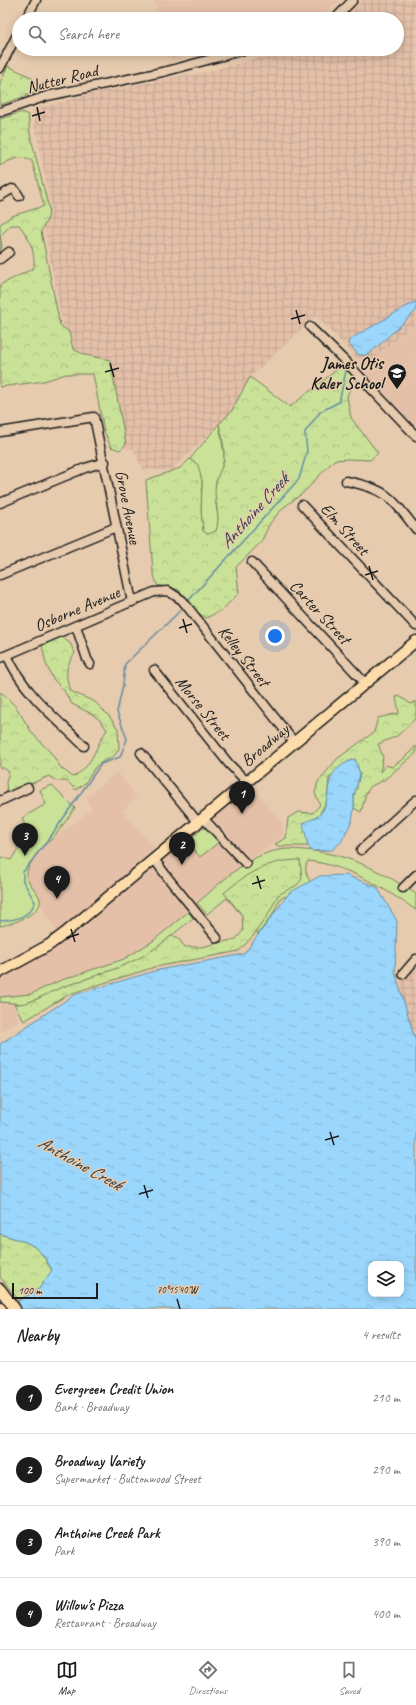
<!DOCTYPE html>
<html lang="en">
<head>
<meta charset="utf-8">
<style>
  body { margin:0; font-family:Caveat,sans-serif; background:#f2f2f2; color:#202124 }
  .controls { position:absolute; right:12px; bottom:12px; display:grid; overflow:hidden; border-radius:8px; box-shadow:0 2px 10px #0003 }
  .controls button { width:36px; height:36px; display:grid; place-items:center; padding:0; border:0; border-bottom:1px solid #e0e0e0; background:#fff; color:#202124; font:20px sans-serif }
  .scale { position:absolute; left:12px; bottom:10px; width:86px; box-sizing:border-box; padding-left:4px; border:2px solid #1c1c1c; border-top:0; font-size:11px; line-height:14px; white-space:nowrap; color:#1c1c1c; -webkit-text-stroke:3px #e6cbae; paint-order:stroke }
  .you { position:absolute; left:275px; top:636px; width:14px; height:14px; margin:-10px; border:3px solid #fff; border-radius:50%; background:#1a73e8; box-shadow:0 0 0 6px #1a73e833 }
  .badge { display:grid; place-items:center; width:26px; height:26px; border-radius:50%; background:#1c1c1c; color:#fff; font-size:13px; font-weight:700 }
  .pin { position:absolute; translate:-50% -33px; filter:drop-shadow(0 1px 2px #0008) }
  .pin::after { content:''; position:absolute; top:21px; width:14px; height:12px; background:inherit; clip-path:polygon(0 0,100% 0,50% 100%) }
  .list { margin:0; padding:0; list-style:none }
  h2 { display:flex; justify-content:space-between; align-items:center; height:52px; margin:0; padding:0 16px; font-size:17px }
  h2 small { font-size:13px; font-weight:400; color:#757577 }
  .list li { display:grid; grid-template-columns:26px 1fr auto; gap:12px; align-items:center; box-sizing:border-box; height:72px; padding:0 16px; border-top:1px solid #e0e0e0 }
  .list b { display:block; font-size:15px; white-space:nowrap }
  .list p { margin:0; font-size:13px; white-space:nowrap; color:#757577 }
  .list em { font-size:13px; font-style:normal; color:#757577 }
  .icon { flex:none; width:22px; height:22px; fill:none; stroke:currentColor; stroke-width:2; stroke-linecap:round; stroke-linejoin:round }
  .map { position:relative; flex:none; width:416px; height:1309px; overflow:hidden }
  .search { position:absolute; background:#fff; box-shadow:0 2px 10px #0003; left:12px; right:12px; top:12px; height:44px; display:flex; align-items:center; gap:10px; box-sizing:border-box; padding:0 14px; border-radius:22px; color:#757577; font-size:15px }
  .sheet { height:340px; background:#fff }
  nav { display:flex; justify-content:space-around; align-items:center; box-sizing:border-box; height:56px; border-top:1px solid #e0e0e0; background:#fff; font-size:11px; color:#757577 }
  nav a { display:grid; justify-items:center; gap:2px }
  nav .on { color:#1c1c1c }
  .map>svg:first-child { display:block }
</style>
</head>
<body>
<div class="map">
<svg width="416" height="1309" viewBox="0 0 416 1309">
  <defs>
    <pattern id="industrial-grid" width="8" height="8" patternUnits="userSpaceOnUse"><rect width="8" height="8" fill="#e4c0a9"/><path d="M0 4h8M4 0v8" fill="none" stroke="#c3a491"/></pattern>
    <pattern id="forest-crowns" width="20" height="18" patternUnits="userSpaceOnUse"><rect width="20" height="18" fill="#c9e298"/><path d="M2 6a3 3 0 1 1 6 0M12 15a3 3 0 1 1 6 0" fill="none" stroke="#acc182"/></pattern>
    <pattern id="water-ripples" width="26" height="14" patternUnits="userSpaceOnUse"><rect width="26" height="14" fill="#9bd7fc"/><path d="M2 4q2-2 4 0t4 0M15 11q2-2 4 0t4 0" fill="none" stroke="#85b8d7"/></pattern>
  </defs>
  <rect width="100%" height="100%" fill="#e6cbae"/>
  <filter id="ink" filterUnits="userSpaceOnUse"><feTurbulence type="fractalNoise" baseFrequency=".025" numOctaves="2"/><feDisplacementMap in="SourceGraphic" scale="8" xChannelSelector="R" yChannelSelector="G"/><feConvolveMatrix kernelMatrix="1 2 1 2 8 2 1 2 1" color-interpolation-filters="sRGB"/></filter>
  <g filter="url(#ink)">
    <path fill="#e4c0a9" d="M154 0H342L315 19H159Z
      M167 49H216L171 61Z
      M416 322V429L361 373 365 367Z
      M117 772 137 797 122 811 157 850 244 777 282 823 283 836 248 861 153 941 134 954 103 966 59 981 35 993 10 996 19 1021 0 1032V966L30 950 57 931 44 912 40 900 29 883 28 869 42 847 91 810 87 797Z"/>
    <path fill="url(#industrial-grid)" d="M362 0H416V322L365 367 316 316 250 377 231 412 171 471 143 469 133 449H125L107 363 71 369 42 215 52 212 32 110 85 95 189 74 194 75 292 49H397V19H346Z
      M416 967V1042L398 983Z"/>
    <path fill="#c9e298" stroke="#727f5a" d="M219 424 224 453 223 464 216 482V505L219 521 216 531 208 535 203 531 201 511 202 481 190 459Z
      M52 785 75 808C68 818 60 829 53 838 49 842 45 844 41 848 37 852 30 864 28 869 23 882 37 889 40 899 44 913 10 925 0 926V857L11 860 28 833 22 818 46 804 40 790Z
      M206 826 219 842 200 857 187 841Z
      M287 849C339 850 374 866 416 894V910C383 888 348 865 308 861 303 869 307 877 312 884L292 895 280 898 273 914 258 934 227 898 207 914 197 903C226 879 249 852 287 849Z
      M188 912 193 918 153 951 128 965 77 982 25 1004 0 1002V997L31 994 59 981 124 959 153 941Z"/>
    <path fill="url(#forest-crowns)" stroke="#727f5a" d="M8 66 31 77 43 90 0 105V83Z
      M22 112 28 115 30 134 49 209 48 218 41 231 60 325 69 332 73 349 85 355 110 360 126 444 120 450 111 447 104 431 93 374H66L44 381 0 387V285L34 268C35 250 30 239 19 225H11L0 236 2 246 0 252V224L12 216 44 206 32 161C20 155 11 159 0 166V119Z
      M340 367 354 376 347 397 351 418 378 453 370 460 348 459 334 460 303 493 284 507 270 523 261 542 236 567 239 593 222 610 206 618 195 611 179 590 157 585 153 572 146 480 180 468 190 459 198 465 202 481 201 511 203 531 208 534 216 531C222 515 212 499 216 482 217 476 221 470 223 464 226 451 222 437 219 424L231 412 250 377 290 407Z
      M61 637 70 643 75 653C65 667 65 674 70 691L95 702 109 716 118 729 119 749 114 756 97 765 85 783 76 790 67 781H57L49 776 7 794 6 782 9 772 4 768H0V693H2L16 707 32 733 51 753 61 768 73 777C94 765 94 748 107 730L100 720 92 714 72 704 63 689 53 679 46 664 42 645Z
      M399 696 411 704 416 701V718L397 736 378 744 383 757 380 772 386 765 392 767 405 757 416 746V753L384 780 371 786 366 793 361 812 354 808V796L360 774 355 759 348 762 329 778 327 800 307 839 308 846H278L275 844 286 838 288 818 298 812 313 813 320 805 315 793 318 782 337 759 374 732 378 718 399 713 396 697Z
      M300 860 302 879 297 885 278 895 269 913 253 936 239 951 155 967 69 994 24 1021 14 1004C31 1005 45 994 60 988 103 972 135 967 171 936L177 937 185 947H201L236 939 243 931 242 915 224 893C247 873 268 860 300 860Z
      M0 1234C29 1243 37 1242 52 1271L39 1289 19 1300 0 1277Z"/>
    <path fill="url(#water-ripples)" stroke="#688ca2" fill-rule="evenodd" d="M416 301V311L368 355H359L348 343 352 338Z
      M355 759 360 774 354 796V808L352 821 341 842 332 850 312 851 308 846 303 823C307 821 314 819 318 816 338 798 314 774 355 759Z
      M346 875 377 887 397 921 395 972 416 1042V1309H17L19 1300 39 1289 52 1270C37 1242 29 1243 0 1234V1044L74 995 158 970 244 954 289 893 320 876ZM371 1264H401V1294H371Z"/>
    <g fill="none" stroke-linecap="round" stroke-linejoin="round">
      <path stroke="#688ca2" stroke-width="1.5" d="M190 599 299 479 307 451 305 432 320 412 339 402 346 371
        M0 921C15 920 29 918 35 902L23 881V872L51 836 101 764 120 757 127 739 117 712 123 685 125 664 181 610"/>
      <g stroke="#1c1c1c" stroke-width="11">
        <path id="minor" d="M26 19 36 0
          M335 19 353 0
          M0 68 19 31
          M0 112 47 96 167 71 248 49
          M0 196 12 189 15 190 19 196
          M0 259 9 252
          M310 327 347 363 416 436
          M0 432 94 417 132 602
          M346 481C387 489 391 497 416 529
          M0 503 85 468 105 462
          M302 505 416 626
          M252 562 365 683
          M0 575 116 527
          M76 626 87 659 90 664
          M7 655C24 694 55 717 84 746
          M0 658 154 592 168 591 182 600 294 742
          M154 670 229 764 247 782
          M141 753 198 822
          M0 801 28 788
          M203 818 246 864
          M361 850 416 800
          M154 859 168 878 217 938
          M403 888 416 875
          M403 974 416 959"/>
      </g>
      <g stroke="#1c1c1c" stroke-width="13">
        <path id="major" d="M0 972 49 945 65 933 416 641
          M0 1289 15 1309
          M0 1308 1 1309"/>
      </g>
      <use href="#minor" stroke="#e6cbae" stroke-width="8"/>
      <use href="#major" stroke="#fddcac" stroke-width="10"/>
    </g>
  </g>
  <path fill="none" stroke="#1c1c1c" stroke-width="1.5" d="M37 107 40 121M32 116 45 112M296 310 300 324M291 319 305 315M110 363 114 377M105 372 119 368M369 566 373 580M365 575 378 571M183 619 187 633M179 628 192 624M257 876 261 889M252 884 265 880M71 929 75 942M66 938 79 934M330 1132 334 1145M325 1140 339 1136M144 1185 148 1198M139 1194 153 1190M177 1299 180 1309"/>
  <defs>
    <g id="school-pin" transform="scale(1)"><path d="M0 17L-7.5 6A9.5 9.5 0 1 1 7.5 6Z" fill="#1c1c1c" stroke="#e6cbae"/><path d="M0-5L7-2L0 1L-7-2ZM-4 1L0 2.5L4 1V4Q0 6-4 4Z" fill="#fff"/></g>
  </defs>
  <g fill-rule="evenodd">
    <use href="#school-pin" x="397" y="373"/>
  </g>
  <g text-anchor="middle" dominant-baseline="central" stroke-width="3" stroke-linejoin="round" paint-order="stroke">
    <g font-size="17" fill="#1c1c1c" stroke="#e6cbae">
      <text transform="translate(62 79) rotate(-14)">Nutter Road</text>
      <text transform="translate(128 507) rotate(79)">Grove Avenue</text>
      <text transform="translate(345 529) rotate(48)">Elm Street</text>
      <text transform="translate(77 609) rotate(-23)">Osborne Avenue</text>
      <text transform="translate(320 612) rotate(47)">Carter Street</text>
      <text transform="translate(244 656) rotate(52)">Kelley Street</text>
      <text transform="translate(203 708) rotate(51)">Morse Street</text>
      <text transform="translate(265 745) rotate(-40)">Broadway</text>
    </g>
    <g font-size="17" font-weight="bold" fill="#1c1c1c" stroke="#e6cbae" text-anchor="end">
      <text x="383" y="363">James Otis<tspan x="383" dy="20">Kaler School</tspan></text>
    </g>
    <g font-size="18" font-style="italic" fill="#354149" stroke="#e6cbae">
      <text transform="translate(254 511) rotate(-48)">Anthoine Creek</text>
      <text transform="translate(80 1163) rotate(29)">Anthoine Creek</text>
    </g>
  </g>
  <g font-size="10" text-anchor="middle" fill="#1c1c1c" stroke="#e6cbae" stroke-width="3" stroke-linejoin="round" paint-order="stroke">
    <text x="177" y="1293">70°15'40"W</text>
  </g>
</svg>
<div class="controls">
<button><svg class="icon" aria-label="layers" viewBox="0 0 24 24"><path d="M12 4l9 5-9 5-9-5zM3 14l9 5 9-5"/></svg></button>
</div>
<div class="scale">100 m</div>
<div class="you"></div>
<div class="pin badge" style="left:242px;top:814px">1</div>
<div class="pin badge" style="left:182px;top:865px">2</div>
<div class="pin badge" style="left:25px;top:856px">3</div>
<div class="pin badge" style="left:57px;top:899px">4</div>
<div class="search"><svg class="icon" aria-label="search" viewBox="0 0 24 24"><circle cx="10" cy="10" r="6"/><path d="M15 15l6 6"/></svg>Search here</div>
</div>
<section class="sheet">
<h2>Nearby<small>4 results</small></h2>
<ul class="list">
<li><span class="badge">1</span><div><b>Evergreen Credit Union</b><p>Bank · Broadway</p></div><em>210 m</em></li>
<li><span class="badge">2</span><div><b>Broadway Variety</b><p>Supermarket · Buttonwood Street</p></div><em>290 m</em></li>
<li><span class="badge">3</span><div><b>Anthoine Creek Park</b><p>Park</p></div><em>390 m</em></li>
<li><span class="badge">4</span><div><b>Willow's Pizza</b><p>Restaurant · Broadway</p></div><em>400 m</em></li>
</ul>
</section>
<nav>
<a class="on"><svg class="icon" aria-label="map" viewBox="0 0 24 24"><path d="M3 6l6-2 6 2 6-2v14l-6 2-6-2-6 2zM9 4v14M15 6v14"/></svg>Map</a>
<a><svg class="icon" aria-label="directions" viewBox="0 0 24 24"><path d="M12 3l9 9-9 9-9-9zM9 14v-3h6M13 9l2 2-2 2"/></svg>Directions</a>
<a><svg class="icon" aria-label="saved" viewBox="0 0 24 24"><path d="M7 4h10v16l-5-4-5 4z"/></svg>Saved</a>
</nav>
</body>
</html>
